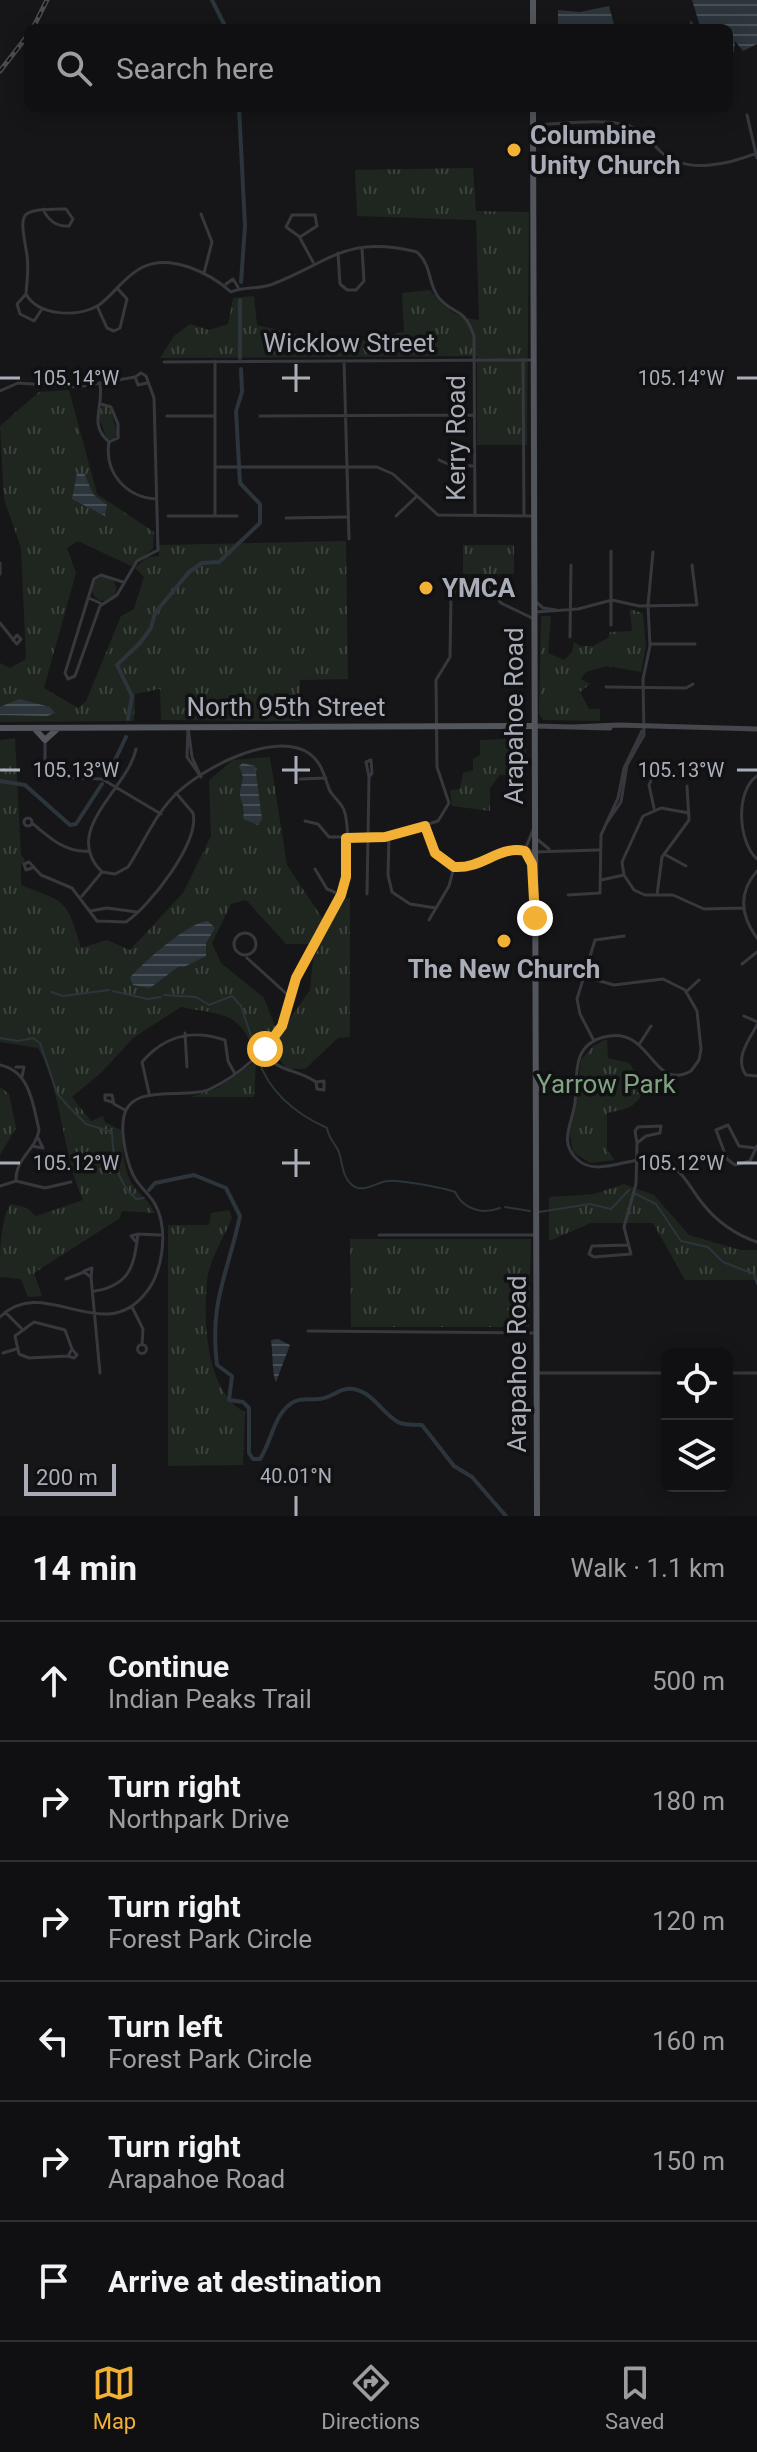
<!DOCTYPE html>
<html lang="en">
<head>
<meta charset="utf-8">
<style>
  body { margin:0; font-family:Roboto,sans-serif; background:#1e1e20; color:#f1f3f6 }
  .controls { position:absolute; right:24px; bottom:24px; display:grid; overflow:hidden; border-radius:12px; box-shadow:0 4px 20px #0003 }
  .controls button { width:72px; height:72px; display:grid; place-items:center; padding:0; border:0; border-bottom:2px solid #303032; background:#101012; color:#f1f3f6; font:40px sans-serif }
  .scale { position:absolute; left:24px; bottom:20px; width:92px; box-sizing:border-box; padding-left:8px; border:4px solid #a8adb8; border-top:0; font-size:22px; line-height:28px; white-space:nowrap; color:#a8adb8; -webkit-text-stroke:6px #111113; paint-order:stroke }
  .stop { position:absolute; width:24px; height:24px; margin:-18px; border:6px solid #f2b134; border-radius:50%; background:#fff }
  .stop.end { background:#f2b134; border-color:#fff; box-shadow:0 2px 8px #0008 }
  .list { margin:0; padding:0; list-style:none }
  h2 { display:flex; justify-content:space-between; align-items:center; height:104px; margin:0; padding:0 32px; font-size:34px }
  h2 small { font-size:26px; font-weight:400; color:#9c9d9f }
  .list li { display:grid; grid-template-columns:52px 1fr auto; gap:24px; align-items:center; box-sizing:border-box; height:120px; padding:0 32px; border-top:2px solid #303032 }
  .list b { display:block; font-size:30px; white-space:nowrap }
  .list p { margin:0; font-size:26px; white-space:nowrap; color:#9c9d9f }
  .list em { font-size:26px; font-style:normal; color:#9c9d9f }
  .icon { flex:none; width:44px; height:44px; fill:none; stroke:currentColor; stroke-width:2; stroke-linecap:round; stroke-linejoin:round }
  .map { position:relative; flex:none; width:757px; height:1516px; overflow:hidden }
  .search { position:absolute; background:#101012; box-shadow:0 4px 20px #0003; left:24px; right:24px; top:24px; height:88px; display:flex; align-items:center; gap:20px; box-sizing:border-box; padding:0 28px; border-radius:12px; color:#9c9d9f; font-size:30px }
  .sheet { height:824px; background:#101012 }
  nav { display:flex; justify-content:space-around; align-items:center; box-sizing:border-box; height:112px; border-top:2px solid #303032; background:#101012; font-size:22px; color:#9c9d9f }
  nav a { display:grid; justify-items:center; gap:4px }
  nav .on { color:#f2b134 }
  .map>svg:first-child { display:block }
</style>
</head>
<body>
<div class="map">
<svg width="757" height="1516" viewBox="0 0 757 1516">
  <defs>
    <pattern id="grass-tufts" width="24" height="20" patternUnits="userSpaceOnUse" patternTransform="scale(2)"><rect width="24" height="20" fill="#1e261f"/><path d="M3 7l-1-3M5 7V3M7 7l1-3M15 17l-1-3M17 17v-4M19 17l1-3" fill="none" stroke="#3c433d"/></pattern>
    <pattern id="water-rules" width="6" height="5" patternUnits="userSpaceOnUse" patternTransform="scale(2)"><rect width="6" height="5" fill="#2c353c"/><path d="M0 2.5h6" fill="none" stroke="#485056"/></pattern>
  </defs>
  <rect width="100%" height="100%" fill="#161618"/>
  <path fill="url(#grass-tufts)" d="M473 168 476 211 529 212 527 445H477V356L160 358 174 336 190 324 209 330 228 324 233 298 254 296 257 325 342 345 404 332 402 293 430 290C445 309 454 317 479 320L476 220 357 216 355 170Z
    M69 390 97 494 154 532 153 549 131 566 78 541 67 548 76 573 44 688 78 708 86 701 121 616 134 609 144 577 135 568 147 557 159 556 158 545 346 541 348 679 300 680V721L161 720 160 689 135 694 134 721 0 722V663L10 668 26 659 21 548 4 499 0 426 39 392Z
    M104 405 110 408 118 435 112 440 107 439 97 412Z
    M463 545H514V574H463Z
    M92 589a12 12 0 1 1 24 0a12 12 0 1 1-24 0Z
    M630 609 643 613 646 646 641 672 607 666 586 672 581 679 590 684 580 692 589 709H600V721L543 720 539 714 541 616H551L548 653 564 660 572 652 574 642 580 646H593L608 638 610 632 632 631Z
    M15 738 21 855 25 860 21 865V885C68 903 67 900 81 948L107 940 130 950 183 893 211 836 209 780 233 760 270 757 287 865 324 921 311 944H286L246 900 231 904 212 943 221 963 264 998 276 1029 254 1053C241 1011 221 1015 181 1007L133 1038 102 1072 72 1097 91 1121 103 1116 105 1122 121 1130C123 1148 123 1173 135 1188 143 1197 149 1201 154 1213L122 1211 120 1218 34 1273 42 1296 28 1297 21 1279 0 1277C0 1255 0 1219 11 1204L27 1208 36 1216 83 1200C63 1158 61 1086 38 1048L0 1042V740Z
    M526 738V774L500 775 490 788V811L452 806 450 790 460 789 463 773 473 770V759L480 755V740Z
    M350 898V1037L338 1038 305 1069H287L270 1048 310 990 313 959 344 899Z
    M607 1039 608 1058 629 1063 645 1085C639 1107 628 1109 607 1113V1150L615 1160 590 1163 573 1152 569 1131 576 1104 581 1060 593 1046Z
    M256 1061 254 1097H190L218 1088Z
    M0 1087 9 1094 16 1128 0 1155Z
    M624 1184 654 1195 689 1235 740 1250H757V1280H685L653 1223H591L549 1241V1197L594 1194Z
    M229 1210 232 1218C224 1237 208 1262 207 1282 203 1322 206 1392 245 1412L243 1465 168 1466V1225H209L211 1213Z
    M350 1239H531L529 1327H351Z"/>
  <path fill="url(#water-rules)" d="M692 0H757V44L743 51 735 41 734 52H729V28H690V20L697 28 700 26Z
    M609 6 615 28 558 26V10L580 12Z
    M77 473H84L93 494 107 505 105 516 72 499Z
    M19 699 50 707 55 713 47 716 0 715V707Z
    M242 763 255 766 262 819 258 825 243 819C246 803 240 804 240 793 241 782 246 779 239 767Z
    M208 921 215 928 206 943V956L184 967H178L150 988 133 985 130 978C141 964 190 921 208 921Z
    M278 1339 290 1345 276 1382C272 1375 273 1352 271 1340Z"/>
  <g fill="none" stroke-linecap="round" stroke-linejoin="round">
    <path stroke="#2c353c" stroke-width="2" d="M113 991 148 999 161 997
      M51 992 63 996 109 990
      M164 995 196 997 209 1005 232 996 241 1006 256 1051
      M0 1038 18 1041 33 1038 40 1043 57 1093 67 1105 86 1124 112 1132C113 1158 116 1181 136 1199L144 1198
      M258 1059C269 1092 296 1114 327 1128 329 1139 334 1142 338 1150 343 1161 341 1176 352 1185 363 1194 376 1182 388 1181 397 1179 444 1188 455 1192 463 1209 482 1215 500 1208
      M634 1193 656 1204 681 1241 708 1247 723 1262 754 1274 757 1284
      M505 1207 530 1211
      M539 1212 590 1204 611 1209 629 1190"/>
    <path stroke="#2c353c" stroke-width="4" d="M212 0 226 28
      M239 108 245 226 241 282
      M240 300V358
      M128 719 132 696 117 665 140 643 151 628 155 613 189 572 202 563 219 562 260 523V504L240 483 236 411 242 392 241 369
      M107 777 126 737
      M0 781 25 785 70 825 76 824 102 784
      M149 1190 155 1183 194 1175 226 1188 240 1216C228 1273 209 1302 217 1365L232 1376 229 1400 243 1402 249 1408V1453L253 1459H260C271 1443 273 1418 289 1405 298 1397 307 1400 318 1399 331 1399 339 1387 353 1389 373 1392 382 1413 398 1422 403 1425 415 1425 422 1425L454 1466 472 1477 506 1516"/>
    <path stroke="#37383d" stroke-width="3" d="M747 115 757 158
      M533 125C562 124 599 118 627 125 642 130 651 142 661 152 686 175 730 164 757 153
      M43 209C48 220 56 227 69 226L73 219 66 209C18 210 19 209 27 255 29 268 27 280 26 294 38 316 78 318 99 305 114 294 124 277 141 268 170 252 211 274 231 292 243 286 258 290 273 284 332 261 345 235 417 252 433 267 427 283 439 298 454 316 463 305 474 336L475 516
      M201 214 212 242 204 273
      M292 215H315L317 226 300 237 286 227Z
      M300 238 313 262
      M338 253 340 284 347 290H356L364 281 362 248
      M226 284 233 279 238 287
      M26 294 17 304 20 314 34 321 42 309
      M97 306 107 328 114 331 120 328 127 299 117 288
      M523 360 524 516
      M215 361V516
      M344 361 349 539
      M164 362 533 360
      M100 385C104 407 88 424 109 442 104 473 126 497 156 499
      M0 391 18 383 77 387 135 377
      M101 404 111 407 118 424V438L109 442
      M167 416H214
      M260 416 474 415
      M439 460 450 465 474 466
      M215 467H377L393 474 438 515 533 516
      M168 516H237
      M396 516 416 497
      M286 518 346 517
      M0 563V574
      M123 582 101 575 94 579 65 673 68 679 75 676 100 606 117 595 137 561 158 550 154 398 146 376 141 373 135 377 138 385 147 383
      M89 598 102 604
      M535 601 543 608 556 610
      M536 612 578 609 612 600 639 606 697 605 692 565
      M0 623 12 638
      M611 625V551
      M17 635 21 639 17 644 13 640Z
      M570 637 571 565
      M650 644H695
      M606 687 686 688 693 684
      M188 727 187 757 201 777
      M188 727 192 757 201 777
      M45 740V760L50 772 58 777 102 779 161 814
      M371 760 372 773 369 777 366 762Z
      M757 776C735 791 738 842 757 859
      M300 779 326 778
      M654 808 649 785 657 767
      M689 813 661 808 643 816 622 862 624 875 634 890 645 895H673L704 909 743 908
      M24 822a4 4 0 1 1 8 0a4 4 0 1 1-8 0Z
      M305 821 318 824 329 837H385L438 821 449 803 437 767 436 680 450 657 451 596 463 584 488 585 501 603 532 618
      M32 823C48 837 66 853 89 851
      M606 824 621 802 627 765 644 735 643 679 650 646 648 605 653 552
      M425 826C430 853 449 875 479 866 487 863 493 856 501 853 509 849 518 850 526 847L533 830
      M389 836 388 875 392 892 410 904 436 908
      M538 840 549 849
      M525 847 533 852 599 850
      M520 850 528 854 532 867
      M664 854 686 866
      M32 868 26 870 24 864 29 862 41 875 72 888 97 921 126 922C150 906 200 842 193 813L176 793
      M315 869 327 889 341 895
      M757 871C738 893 740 915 757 938
      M601 880 624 875
      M367 894 369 777
      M568 895 600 893 601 835 618 798 624 768 642 731
      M657 895 662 857 689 820 687 786
      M82 896 102 872
      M90 911 107 908 137 912
      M429 920 449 886 454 867
      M234 944a11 11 0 1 1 22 0a11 11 0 1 1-22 0Z
      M247 958 290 997
      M742 964 757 952
      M582 976 614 985 663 979 685 990 697 1011 701 1049 699 1060 691 1071C651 1093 652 1024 604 1037 570 1046 578 1077 575 1103 572 1124 558 1143 578 1160 599 1179 635 1152 661 1161 683 1168 689 1187 703 1204 716 1221 736 1235 757 1242
      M686 992 699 980
      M744 1016 757 1022
      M757 1025C749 1040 734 1058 746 1075L757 1076
      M185 1033 187 1067
      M594 1041 580 1014 577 999 595 940 624 936
      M640 1043 651 1026
      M261 1052C284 1075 293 1067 316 1082L317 1089 324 1090V1081L316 1082
      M0 1065C30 1071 33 1104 39 1130 36 1150 15 1158 16 1181
      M16 1067H24L22 1077
      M536 1089 570 1086 575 1089
      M540 1090 575 1089
      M149 1093 142 1062C165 1035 192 1029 225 1040L228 1061 234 1072
      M112 1102 105 1100V1095H112L114 1104 125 1110
      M32 1146 43 1148 38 1138
      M755 1148 739 1146 728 1125 716 1130 727 1159 735 1165 750 1161 757 1146
      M0 1186 16 1181 45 1188 71 1182
      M379 1235H536
      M137 1243 131 1236 138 1234
      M628 1245 592 1246 589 1254 594 1257 631 1254 624 1227 636 1184 637 1143 646 1136 660 1133 661 1126 638 1127 635 1131 637 1143
      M84 1271 92 1268 91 1277
      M66 1279 84 1272 91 1277 100 1373
      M95 1291C130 1285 134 1266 138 1234L160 1235
      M132 1307 143 1329 142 1345
      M5 1312 21 1328
      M0 1317C44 1274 101 1346 144 1295 163 1274 169 1230 155 1204 150 1195 142 1189 136 1180 127 1166 120 1133 124 1116 132 1082 186 1100 210 1089 236 1077 274 1046 284 1020 291 1003 292 985 301 968 314 943 332 921 342 894 348 878 350 826 344 810 341 802 334 798 330 791 324 777 323 764 310 754 275 729 200 769 174 796 155 815 143 844 128 867L115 874 102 872C60 831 128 789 136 749
      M34 1322 65 1330 72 1349 68 1356 29 1358 19 1354 15 1336Z
      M308 1331 536 1333
      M137.5 1349a4.5 4.5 0 1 1 9 0a4.5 4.5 0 1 1-9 0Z
      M3 1353 16 1349
      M68 1356 74 1358 77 1355 72 1349
      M537 1373H667
      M727 1373H757"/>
    <path stroke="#45474d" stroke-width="5" d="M535 726 610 728
      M572 727 618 725 757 729"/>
    <path stroke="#53555c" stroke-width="6" d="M533 0V28
      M533 108 537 1516
      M0 728 535 726
      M35 729 45 740 57 729"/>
    <g stroke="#4a4c52" stroke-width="5">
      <path id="rail" d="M33 28 47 0
        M0 71 28 35"/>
    </g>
    <use href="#rail" stroke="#111113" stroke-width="2" stroke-dasharray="6" stroke-linecap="butt"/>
  </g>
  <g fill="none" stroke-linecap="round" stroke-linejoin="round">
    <path stroke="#f2b134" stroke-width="10" d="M265 1049 282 1026 296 978 341 895 346 877V838L385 837 425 826 435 853 454 867C483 869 499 845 525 851L532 864 535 918"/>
  </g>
  <path fill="none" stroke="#a8adb8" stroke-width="3" d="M296 364V392M0 378H20M282 378H310M737 378H757M296 756V784M0 770H20M282 770H310M737 770H757M296 1149V1177M0 1163H20M282 1163H310M737 1163H757M296 1496V1516"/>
  <g fill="#f2b134" stroke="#111113" stroke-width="3">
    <circle cx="514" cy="150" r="8"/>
    <circle cx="426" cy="588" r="8"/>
    <circle cx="504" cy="941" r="8"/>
  </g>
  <g text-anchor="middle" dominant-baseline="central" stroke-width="7" stroke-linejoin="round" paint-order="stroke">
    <g font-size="26" font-weight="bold" fill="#a8adb8" stroke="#111113" text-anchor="start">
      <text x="530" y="135">Columbine<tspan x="530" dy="30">Unity Church</tspan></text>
      <text x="442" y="588">YMCA</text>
      <text x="504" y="969" text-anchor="middle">The New Church</text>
    </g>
    <g font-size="26" fill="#a8adb8" stroke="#111113">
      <text x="349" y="343">Wicklow Street</text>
      <text transform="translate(456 438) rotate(-90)">Kerry Road</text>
      <text x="286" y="707">North 95th Street</text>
      <text transform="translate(514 716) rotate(-90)">Arapahoe Road</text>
      <text transform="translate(517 1364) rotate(-90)">Arapahoe Road</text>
    </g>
    <g font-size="26" fill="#7fa381" stroke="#111113">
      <text x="606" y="1084">Yarrow Park</text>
    </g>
  </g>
  <g font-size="20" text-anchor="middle" fill="#a8adb8" stroke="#111113" stroke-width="7" stroke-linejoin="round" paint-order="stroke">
    <text x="76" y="385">105.14°W</text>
    <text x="681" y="385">105.14°W</text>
    <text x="681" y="777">105.13°W</text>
    <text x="76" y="777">105.13°W</text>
    <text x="76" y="1170">105.12°W</text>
    <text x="681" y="1170">105.12°W</text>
    <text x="296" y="1483">40.01°N</text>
  </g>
</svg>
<div class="controls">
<button><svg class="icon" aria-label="locate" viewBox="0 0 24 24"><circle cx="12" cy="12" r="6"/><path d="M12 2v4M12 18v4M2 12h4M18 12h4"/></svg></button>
<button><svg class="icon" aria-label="layers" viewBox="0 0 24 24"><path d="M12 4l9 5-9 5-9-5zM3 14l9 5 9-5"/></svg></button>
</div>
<div class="scale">200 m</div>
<div class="stop" style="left:265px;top:1049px"></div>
<div class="stop end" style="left:535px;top:918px"></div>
<div class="search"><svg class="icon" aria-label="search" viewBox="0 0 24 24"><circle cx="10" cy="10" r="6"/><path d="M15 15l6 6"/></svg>Search here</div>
</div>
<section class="sheet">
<h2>14 min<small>Walk · 1.1 km</small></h2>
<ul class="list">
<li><svg class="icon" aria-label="ahead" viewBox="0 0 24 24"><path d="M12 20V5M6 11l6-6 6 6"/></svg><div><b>Continue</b><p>Indian Peaks Trail</p></div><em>500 m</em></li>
<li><svg class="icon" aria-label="right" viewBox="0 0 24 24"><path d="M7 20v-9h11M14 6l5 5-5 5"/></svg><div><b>Turn right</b><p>Northpark Drive</p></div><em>180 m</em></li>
<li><svg class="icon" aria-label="right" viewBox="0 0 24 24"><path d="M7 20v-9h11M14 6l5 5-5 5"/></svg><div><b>Turn right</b><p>Forest Park Circle</p></div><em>120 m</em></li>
<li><svg class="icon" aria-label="left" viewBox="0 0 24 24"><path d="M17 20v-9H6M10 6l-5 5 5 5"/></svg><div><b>Turn left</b><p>Forest Park Circle</p></div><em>160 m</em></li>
<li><svg class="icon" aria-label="right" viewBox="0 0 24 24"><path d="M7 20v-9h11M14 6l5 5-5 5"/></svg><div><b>Turn right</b><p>Arapahoe Road</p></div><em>150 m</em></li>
<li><svg class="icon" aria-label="arrive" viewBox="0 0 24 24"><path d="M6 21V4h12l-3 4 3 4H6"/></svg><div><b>Arrive at destination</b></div></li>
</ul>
</section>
<nav>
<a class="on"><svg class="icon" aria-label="map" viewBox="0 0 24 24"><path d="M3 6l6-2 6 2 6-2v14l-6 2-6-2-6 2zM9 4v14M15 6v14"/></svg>Map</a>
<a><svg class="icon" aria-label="directions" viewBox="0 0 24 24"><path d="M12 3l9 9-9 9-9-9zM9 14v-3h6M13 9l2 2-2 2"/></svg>Directions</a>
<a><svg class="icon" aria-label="saved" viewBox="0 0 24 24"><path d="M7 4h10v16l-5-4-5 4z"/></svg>Saved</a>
</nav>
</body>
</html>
